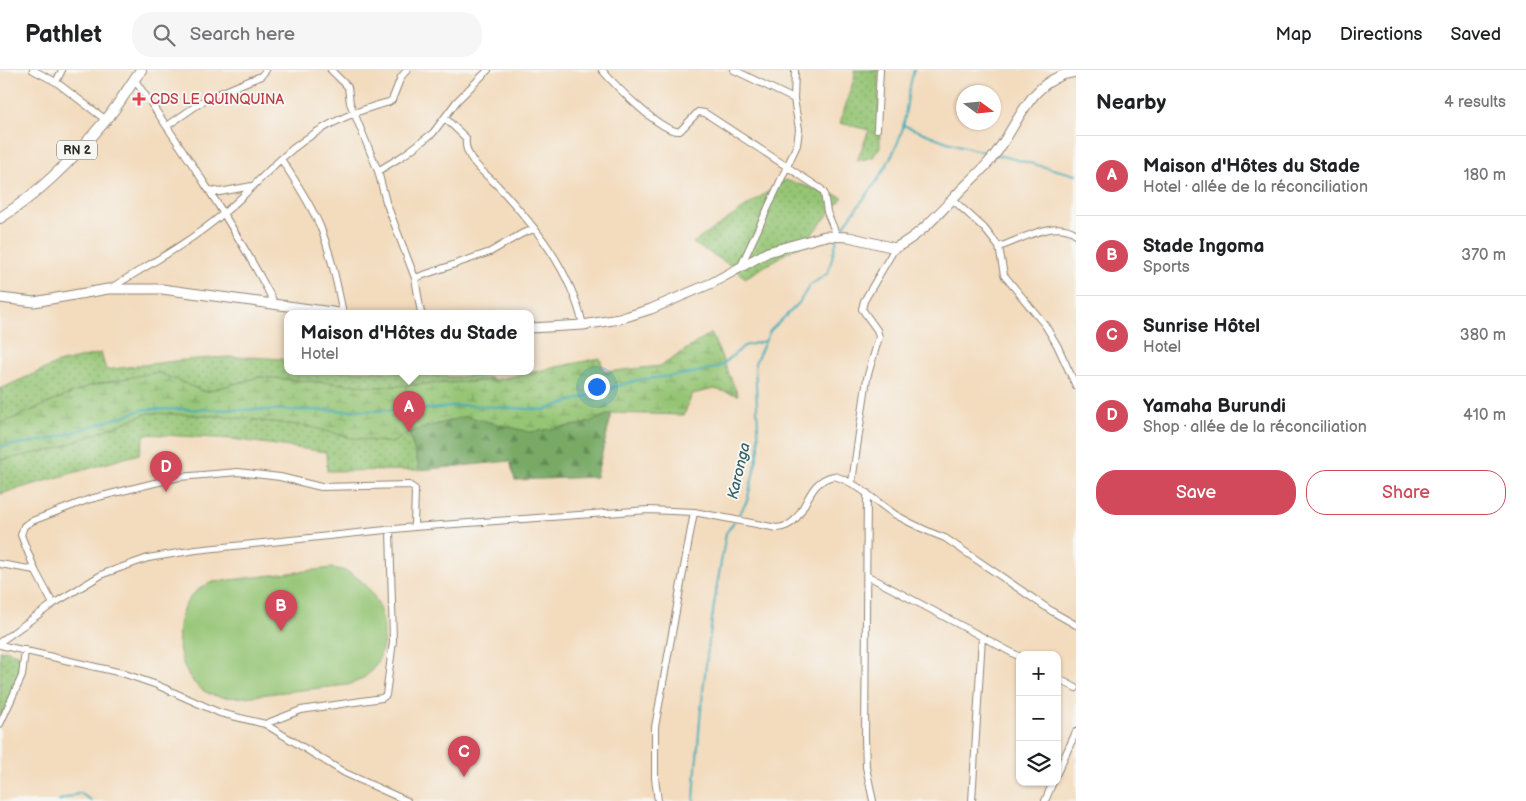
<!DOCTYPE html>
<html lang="en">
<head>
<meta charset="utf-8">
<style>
  body { margin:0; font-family:"Balsamiq Sans",sans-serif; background:#f6f6f6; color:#202124 }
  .controls { position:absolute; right:15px; bottom:15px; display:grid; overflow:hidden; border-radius:10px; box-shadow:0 1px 4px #0004 }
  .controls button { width:45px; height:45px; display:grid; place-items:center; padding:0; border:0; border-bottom:1px solid #e0e0e0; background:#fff; color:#202124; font:25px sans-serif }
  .compass { position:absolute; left:956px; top:15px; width:45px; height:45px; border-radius:50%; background:#fff; box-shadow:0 1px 4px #0004; rotate:105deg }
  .you { position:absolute; left:596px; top:316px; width:18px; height:18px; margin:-12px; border:4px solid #fff; border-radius:50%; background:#1a73e8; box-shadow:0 0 0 8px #1a73e833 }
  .badge { display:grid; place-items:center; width:32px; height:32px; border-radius:50%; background:#d1495b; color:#fff; font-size:16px; font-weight:700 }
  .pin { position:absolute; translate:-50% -41px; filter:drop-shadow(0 1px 2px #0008) }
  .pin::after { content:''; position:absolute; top:26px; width:18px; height:15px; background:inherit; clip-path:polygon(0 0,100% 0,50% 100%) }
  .popup { position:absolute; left:284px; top:240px; width:250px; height:65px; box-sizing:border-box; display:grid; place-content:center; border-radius:10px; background:#fff; filter:drop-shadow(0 1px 4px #0005); font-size:16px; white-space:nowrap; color:#757577 }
  .popup b { font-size:19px; color:#202124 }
  .popup::after { content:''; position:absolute; left:50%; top:100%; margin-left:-10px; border:10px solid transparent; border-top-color:#fff }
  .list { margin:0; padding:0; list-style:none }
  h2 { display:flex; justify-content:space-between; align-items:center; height:65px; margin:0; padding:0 20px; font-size:21px }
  h2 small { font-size:16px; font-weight:400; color:#757577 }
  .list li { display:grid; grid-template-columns:32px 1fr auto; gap:15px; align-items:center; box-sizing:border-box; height:80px; padding:0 20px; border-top:1px solid #e0e0e0 }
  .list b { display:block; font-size:19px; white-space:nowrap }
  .list p { margin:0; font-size:16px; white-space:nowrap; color:#757577 }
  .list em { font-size:16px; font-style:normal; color:#757577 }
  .actions { display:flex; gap:10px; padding:15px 20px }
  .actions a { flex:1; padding:11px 0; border:1px solid #d1495b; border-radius:20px; text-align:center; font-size:18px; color:#d1495b }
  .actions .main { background:#d1495b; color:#fff }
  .icon { flex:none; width:28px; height:28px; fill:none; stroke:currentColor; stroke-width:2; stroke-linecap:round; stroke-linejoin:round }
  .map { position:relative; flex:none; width:1076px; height:731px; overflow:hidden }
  header { display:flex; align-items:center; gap:30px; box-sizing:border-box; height:70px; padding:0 25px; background:#fff; border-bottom:1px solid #e0e0e0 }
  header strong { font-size:24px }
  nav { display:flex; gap:28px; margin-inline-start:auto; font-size:18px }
  .search { width:350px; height:45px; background:#f6f6f6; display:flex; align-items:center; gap:12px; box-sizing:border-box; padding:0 18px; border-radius:20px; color:#757577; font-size:19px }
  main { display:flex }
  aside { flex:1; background:#fff }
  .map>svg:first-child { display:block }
</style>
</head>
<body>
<header>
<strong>Pathlet</strong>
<div class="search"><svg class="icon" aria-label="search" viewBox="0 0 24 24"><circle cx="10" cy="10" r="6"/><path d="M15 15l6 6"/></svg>Search here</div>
<nav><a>Map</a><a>Directions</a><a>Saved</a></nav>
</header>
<main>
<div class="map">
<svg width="1076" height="731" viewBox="0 0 1076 731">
  <defs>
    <pattern id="grass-dots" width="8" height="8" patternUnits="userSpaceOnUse" patternTransform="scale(1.25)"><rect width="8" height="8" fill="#95c574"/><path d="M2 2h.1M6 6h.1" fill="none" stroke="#7aa05f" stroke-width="1.8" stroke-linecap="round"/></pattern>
    <pattern id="forest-firs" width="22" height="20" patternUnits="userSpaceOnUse" patternTransform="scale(1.25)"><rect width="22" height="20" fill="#78aa66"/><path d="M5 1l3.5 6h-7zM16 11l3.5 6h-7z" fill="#638b54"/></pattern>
    <pattern id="wetland-marsh" width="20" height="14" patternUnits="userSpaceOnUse" patternTransform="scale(1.25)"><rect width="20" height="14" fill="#95c574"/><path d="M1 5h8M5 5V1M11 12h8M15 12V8" fill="none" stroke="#7aa05f"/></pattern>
  </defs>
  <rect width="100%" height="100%" fill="#f6f6f2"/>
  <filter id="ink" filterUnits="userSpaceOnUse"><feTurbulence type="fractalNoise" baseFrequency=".02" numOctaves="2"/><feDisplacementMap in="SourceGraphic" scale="10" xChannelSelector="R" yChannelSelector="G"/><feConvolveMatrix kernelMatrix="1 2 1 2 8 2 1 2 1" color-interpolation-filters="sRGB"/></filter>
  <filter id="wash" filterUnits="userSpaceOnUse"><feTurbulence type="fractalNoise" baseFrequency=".0096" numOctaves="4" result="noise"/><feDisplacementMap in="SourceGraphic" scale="20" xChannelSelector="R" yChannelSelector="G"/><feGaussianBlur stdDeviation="1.12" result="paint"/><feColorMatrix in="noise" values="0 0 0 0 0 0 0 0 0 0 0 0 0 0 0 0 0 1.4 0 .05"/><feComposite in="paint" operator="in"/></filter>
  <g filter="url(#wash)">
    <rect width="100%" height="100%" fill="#f3dbbd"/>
    <path fill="url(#grass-dots)" stroke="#607850" d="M854 0H878L880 77 873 87 857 91 869 60 840 53 855 6Z
      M785 110 843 127 805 172 745 208 732 196 693 173Z
      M101 283 106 300C165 292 228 282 288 290V301H373L452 307 482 305 495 310 379 317 259 307 205 322 157 302 89 316 0 354V319L58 293Z
      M149 343 220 346 307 356 354 368 392 373 409 362 420 400 327 401 326 382 232 369 145 364 139 384 0 424V390L56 379Z
      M5 580 22 586 19 608 0 649V581Z"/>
    <path fill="url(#forest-firs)" stroke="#526a48" d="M612 343 596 407 515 410 510 391 420 400 409 362 466 346 530 362 583 354Z"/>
    <path fill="url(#wetland-marsh)" stroke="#607850" d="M711 263 738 325 714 319 692 324 684 345 612 343 583 354 530 362 466 346 409 362 392 373 352 368 307 356 220 346 149 343 56 379 0 390V354L89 316 157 302 205 322 259 307 379 317 495 310 600 288 604 302 661 296Z"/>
    <path fill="#95c574" stroke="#607850" d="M332 498C392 505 404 602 347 615 323 618 299 620 275 623 259 625 239 629 222 627 188 623 176 587 179 557 182 535 191 520 213 512Z"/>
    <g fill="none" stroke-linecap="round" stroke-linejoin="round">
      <path stroke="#3dacbb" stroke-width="2" d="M903 55 947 72 991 84
        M998 85 1076 105
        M840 163C853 139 873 121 886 96 893 84 901 67 904 53 907 33 908 20 914 0
        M0 377 52 369 145 339 415 341 464 335 544 340 637 310 688 304 720 297 744 276 765 271
        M737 448 747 431 759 379 755 293 770 261 799 233 809 216 828 203 837 169
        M58 731 80 723 92 731
        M694 731C699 638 709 555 726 463L734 452"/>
    </g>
  </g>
  <g filter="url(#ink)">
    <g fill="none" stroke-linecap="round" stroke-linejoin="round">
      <g stroke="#8f8374" stroke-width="8">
        <path id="minor" d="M33 0 56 12 106 50
          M331 0 348 17 350 33 378 101 386 132 415 208 421 243
          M602 0C614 14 662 64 680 61L698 42 705 43 821 119 824 123 827 142 837 166
          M734 0 794 29
          M134 9C185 82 234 155 275 234
          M56 12 62 0
          M446 49 466 68C463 88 485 103 497 115 535 156 570 199 583 255
          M167 56 206 29 261 6 266 0
          M877 59 880 0
          M281 89C295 110 309 132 320 156 331 184 337 214 343 243
          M378 101 404 85 433 63 457 31 488 0
          M210 120 220 122 252 116
          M952 129 984 158 999 177 1004 205 1045 255 1057 275 1076 316
          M999 177C1021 170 1055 148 1076 164
          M740 198 797 75 799 59 794 29 795 0
          M415 208 490 182 523 163 535 159
          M109 219C148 195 189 173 224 143 245 126 262 106 282 88 313 60 349 42 389 32L392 30 401 7 407 0
          M852 412 867 308 879 267 877 260 862 239 864 231 895 178
          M867 423 865 668 866 697 873 731
          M0 494 35 500
          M868 506 1020 587
          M53 534 35 500 21 465 24 456 32 451 90 429 179 407 238 402 280 407 321 417 409 415 415 419 414 457
          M0 572 53 534 103 504 148 488 196 480 414 457 648 440 694 442 777 458C809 456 801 412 834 406 859 413 875 432 896 445 912 454 928 462 945 468L1053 542 1076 555
          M0 575 122 603 157 615 220 643 265 654 345 703 407 731
          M1057 608 1076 618
          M0 654 22 606 25 580
          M265 654 301 640 382 628 386 625 393 571 390 460
          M1057 703 1076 662
          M658 731 655 708V657L694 442
          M972 731 982 567
          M1045 731 1053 712"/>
      </g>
      <g stroke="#8f8374" stroke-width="11">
        <path id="tertiary" d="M0 228 34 232 108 219H162L339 243
          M530 258 583 255 619 249 651 239 712 213 768 182 825 166 849 167 895 178C922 164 940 142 961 120 972 109 984 99 993 87 1019 55 1029 8 1076 2"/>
      </g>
      <g stroke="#8f8374" stroke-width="12">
        <path id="primary" d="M0 148C40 123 75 87 105 51 119 35 129 16 141 0"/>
      </g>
      <use href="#minor" stroke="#fff" stroke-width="6"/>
      <use href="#tertiary" stroke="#fff" stroke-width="9"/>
      <use href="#primary" stroke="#fff" stroke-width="10"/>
    </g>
  </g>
  <path fill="#e0444e" stroke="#f6f6f2" stroke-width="2" d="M136.5 21.5h5v5h5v5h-5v5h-5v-5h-5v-5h5z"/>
  <g text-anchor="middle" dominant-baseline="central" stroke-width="4" stroke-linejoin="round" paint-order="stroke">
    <rect fill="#f6f6f2" stroke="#686867" stroke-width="1" x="57" y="70.5" width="40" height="19" rx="4"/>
    <g font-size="12" font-weight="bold" fill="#2b2b2b">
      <text x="77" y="80">RN 2</text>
    </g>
    <g font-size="14" fill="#be3a42" stroke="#f6f6f2" text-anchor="start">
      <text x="150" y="29">CDS LE QUINQUINA</text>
    </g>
    <g font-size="15" font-style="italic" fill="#325f65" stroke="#f6f6f2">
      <text transform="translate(739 401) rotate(-77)">Karonga</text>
    </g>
  </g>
</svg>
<div class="controls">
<button>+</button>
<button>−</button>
<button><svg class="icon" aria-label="layers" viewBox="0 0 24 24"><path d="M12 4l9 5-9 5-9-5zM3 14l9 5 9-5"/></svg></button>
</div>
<svg class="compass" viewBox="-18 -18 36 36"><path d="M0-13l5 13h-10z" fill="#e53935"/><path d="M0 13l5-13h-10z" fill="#757577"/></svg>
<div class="you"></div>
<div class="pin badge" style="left:409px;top:362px">A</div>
<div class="popup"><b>Maison d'Hôtes du Stade</b>Hotel</div>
<div class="pin badge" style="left:281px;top:561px">B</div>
<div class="pin badge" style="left:464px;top:707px">C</div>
<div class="pin badge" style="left:166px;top:422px">D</div>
</div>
<aside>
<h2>Nearby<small>4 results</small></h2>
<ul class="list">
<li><span class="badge">A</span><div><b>Maison d'Hôtes du Stade</b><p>Hotel · allée de la réconciliation</p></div><em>180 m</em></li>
<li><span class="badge">B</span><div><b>Stade Ingoma</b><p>Sports</p></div><em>370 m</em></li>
<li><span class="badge">C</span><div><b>Sunrise Hôtel</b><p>Hotel</p></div><em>380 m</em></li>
<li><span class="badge">D</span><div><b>Yamaha Burundi</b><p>Shop · allée de la réconciliation</p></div><em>410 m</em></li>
</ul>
<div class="actions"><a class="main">Save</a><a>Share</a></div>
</aside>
</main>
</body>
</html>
